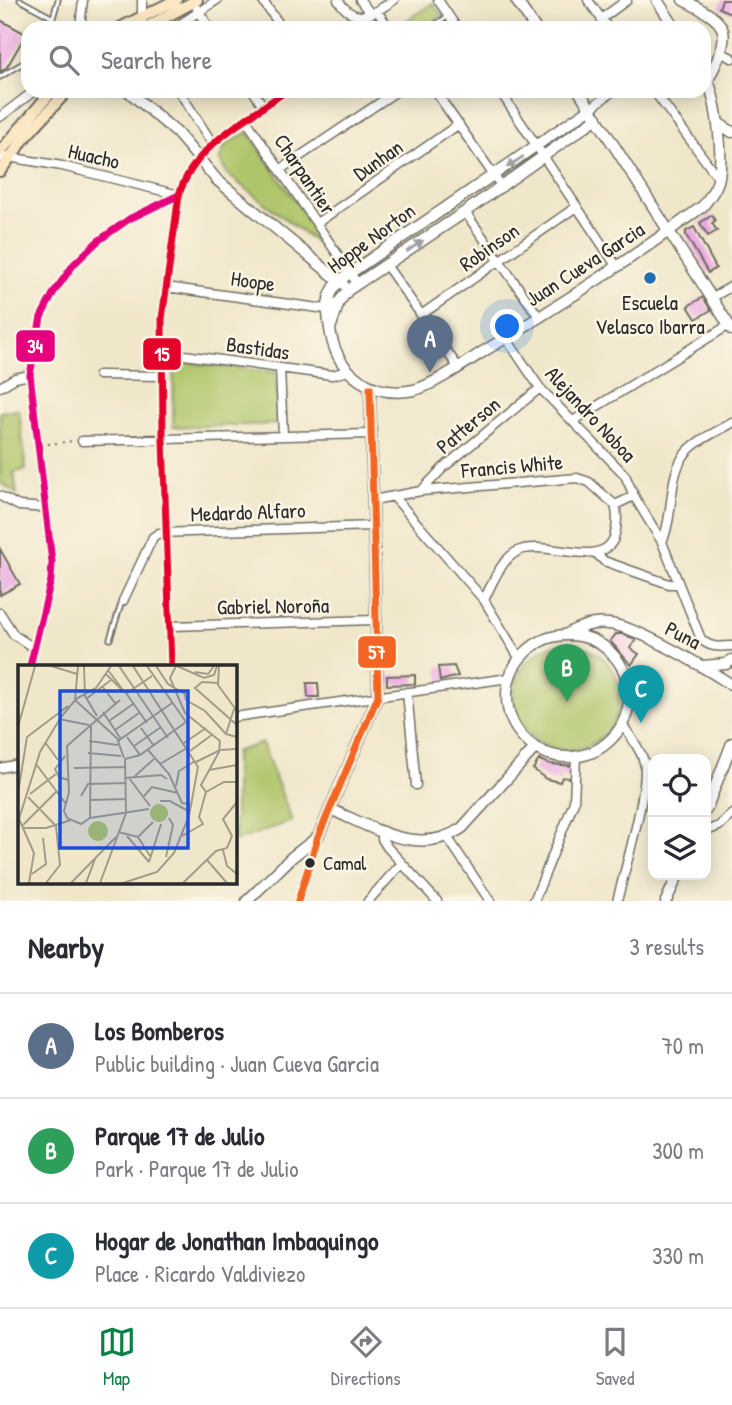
<!DOCTYPE html>
<html lang="en">
<head>
<meta charset="utf-8">
<style>
  body { margin:0; font-family:"Patrick Hand",sans-serif; background:#f7f7f7; color:#2b2b33 }
  .controls { position:absolute; right:21px; bottom:21px; display:grid; overflow:hidden; border-radius:14px; box-shadow:0 4px 18px #0003 }
  .controls button { width:63px; height:63px; display:grid; place-items:center; padding:0; border:0; border-bottom:2px solid #e1e1e2; background:#fff; color:#2b2b33; font:35px sans-serif }
  .you { position:absolute; left:508px; top:327px; width:24px; height:24px; margin:-18px; border:5px solid #fff; border-radius:50%; background:#1a73e8; box-shadow:0 0 0 10px #1a73e833 }
  .badge { display:grid; place-items:center; width:46px; height:46px; border-radius:50%; background:#0b8043; color:#fff; font-size:23px; font-weight:700 }
  .pin { position:absolute; translate:-50% -58px; filter:drop-shadow(0 2px 4px #0008) }
  .pin::after { content:''; position:absolute; top:37px; width:24px; height:21px; background:inherit; clip-path:polygon(0 0,100% 0,50% 100%) }
  .list { margin:0; padding:0; list-style:none }
  h2 { display:flex; justify-content:space-between; align-items:center; height:91px; margin:0; padding:0 28px; font-size:30px }
  h2 small { font-size:23px; font-weight:400; color:#7c7c81 }
  .list li { display:grid; grid-template-columns:46px 1fr auto; gap:21px; align-items:center; box-sizing:border-box; height:105px; padding:0 28px; border-top:2px solid #e1e1e2 }
  .list b { display:block; font-size:26px; white-space:nowrap }
  .list p { margin:0; font-size:23px; white-space:nowrap; color:#7c7c81 }
  .list em { font-size:23px; font-style:normal; color:#7c7c81 }
  .icon { flex:none; width:38px; height:38px; fill:none; stroke:currentColor; stroke-width:2; stroke-linecap:round; stroke-linejoin:round }
  .map { position:relative; flex:none; width:732px; height:901px; overflow:hidden }
  .search { position:absolute; background:#fff; box-shadow:0 4px 18px #0003; left:21px; right:21px; top:21px; height:77px; display:flex; align-items:center; gap:18px; box-sizing:border-box; padding:0 24px; border-radius:21px; color:#7c7c81; font-size:26px }
  .sheet { height:406px; background:#fff }
  nav { display:flex; justify-content:space-around; align-items:center; box-sizing:border-box; height:98px; border-top:2px solid #e1e1e2; background:#fff; font-size:19px; color:#7c7c81 }
  nav a { display:grid; justify-items:center; gap:4px }
  nav .on { color:#0b8043 }
  .map>svg:first-child { display:block }
</style>
</head>
<body>
<div class="map">
<svg width="732" height="901" viewBox="0 0 732 901">
  <rect width="100%" height="100%" fill="#fcf5e5"/>
  <filter id="ink" filterUnits="userSpaceOnUse"><feTurbulence type="fractalNoise" baseFrequency=".0143" numOctaves="2"/><feDisplacementMap in="SourceGraphic" scale="14" xChannelSelector="R" yChannelSelector="G"/><feConvolveMatrix kernelMatrix="1 2 1 2 8 2 1 2 1" color-interpolation-filters="sRGB"/></filter>
  <filter id="wash" filterUnits="userSpaceOnUse"><feTurbulence type="fractalNoise" baseFrequency=".00686" numOctaves="4" result="noise"/><feDisplacementMap in="SourceGraphic" scale="28" xChannelSelector="R" yChannelSelector="G"/><feGaussianBlur stdDeviation="1.57" result="paint"/><feColorMatrix in="noise" values="0 0 0 0 0 0 0 0 0 0 0 0 0 0 0 0 0 1.4 0 .05"/><feComposite in="paint" operator="in"/></filter>
  <g filter="url(#wash)">
    <rect width="100%" height="100%" fill="#f0e7ca"/>
    <path fill="#afc569" stroke="#6d784a" stroke-width="2" d="M433 3 442 16 424 28H399L398 26Z
      M247 132H248L332 255 227 174 220 160 224 146Z
      M174 361 275 372 279 424 173 427Z
      M19 410 26 470 14 472 17 494 0 482V412Z
      M514 697a53 53 0 1 1 106 0a53 53 0 1 1-106 0Z
      M262 743 292 821 235 841V752Z"/>
    <g id="blocks">
      <path fill="#ecaae3" d="M722 0H732V14L719 8Z
        M0 20 26 34 7 67 0 72Z
        M712 215 715 221 712 223 717 231 708 236 700 223Z
        M694 227 716 268 708 273 686 235V231Z
        M703 297 711 310 696 319 688 306Z
        M0 549 20 584 0 595Z
        M616 634H624L636 640 630 648 639 654 631 665 610 641Z
        M454 666 458 676 440 681 438 667Z
        M415 675V684L387 685V676Z
        M307 683H318L319 697H308Z
        M539 760 550 764 574 766 575 779 562 777 560 782 546 779 533 769Z"/>
    </g>
  </g>
  <g filter="url(#ink)">
    <use href="#blocks" fill-opacity="0" stroke="#706d63" stroke-width="2"/>
    <g fill="none" stroke-linecap="round" stroke-linejoin="round">
      <g stroke="#706d63" stroke-width="7">
        <path id="service" d="M20 0 53 18
          M50 28 58 0
          M430 28 447 17
          M0 77 28 60
          M110 639 122 601"/>
      </g>
      <g stroke="#706d63" stroke-width="11">
        <path id="minor" d="M142 0V22
          M262 0 282 28
          M338 0C356 27 371 15 394 0
          M360 0 370 13
          M438 0 457 28
          M588 0 608 28
          M197 9 210 28
          M377 11 389 28
          M601 19 627 0
          M80 28 83 0
          M174 28 217 0
          M724 54 732 58
          M179 91 212 143
          M253 91 264 107
          M435 91 502 187
          M500 91 617 267
          M654 91 719 179
          M591 108 613 91
          M0 117 34 91
          M246 120 357 283
          M0 158 8 157 62 166 179 195
          M281 169 397 91
          M465 212 539 317
          M317 223 459 124
          M386 265 458 367
          M166 287 333 310
          M713 297 732 286
          M421 315 576 207
          M506 338 540 388 625 475 634 496 662 542 701 639C710 648 719 647 732 646
          M162 352 332 375 348 371
          M280 369 283 435
          M99 375 163 376
          M0 387 15 378 30 375
          M573 421 729 325
          M82 441 371 434
          M421 491 443 468 540 388
          M0 496 19 506 46 508
          M394 497 484 600 518 656
          M373 500 421 491 577 478 589 482 615 505C618 515 617 528 614 538 602 570 544 539 518 551 501 559 492 584 484 600
          M615 505 634 496
          M662 542C674 516 668 480 683 457 693 441 717 432 732 423
          M596 553 604 561 669 584H678
          M123 601 153 537 159 533 374 526
          M0 613 14 635 34 648
          M171 626 375 620
          M30 666 51 580 52 562 30 375 41 317 54 292 74 264 98 241 129 219 179 195
          M171 666 163 439 162 319 179 195C194 145 247 120 286 91
          M407 692 416 785
          M234 717 509 678
          M0 768 19 764
          M382 831V839L387 847 437 901
          M706 831 719 826 732 814
          M448 838 490 901
          M298 901 318 837
          M368 901 401 864
          M534 901 574 802 576 757
          M617 901C624 873 650 785 644 762 641 749 629 735 622 724"/>
      </g>
      <g stroke="#706d63" stroke-width="13">
        <path id="tertiary" d="M516 0 535 28
          M657 0 675 28
          M683 0C732 24 732 31 708 80
          M128 91 177 133 217 180 343 284
          M579 91 732 330
          M591 108 340 280C324 297 327 313 331 335 339 375 373 398 414 390 432 386 467 362 484 351 559 306 633 258 703 206 709 198 717 188 719 177 723 153 717 94 704 73
          M718 123 732 132
          M330 329 339 302 348 290 465 212 597 118
          M567 634C580 626 593 622 609 624 639 627 705 668 732 685
          M507 696a61 61 0 1 1 122 0a61 61 0 1 1-122 0Z
          M702 666 726 664 732 660
          M330 809C372 827 419 858 462 828L535 748
          M706 810 732 743
          M247 901 292 857 318 837 378 696 370 388
          M666 901 678 875"/>
      </g>
      <g stroke="#706d63" stroke-width="14">
        <path id="secondary" d="M120 28 176 0
          M145 28 197 0
          M0 152 52 91
          M0 171 26 136 67 91"/>
      </g>
      <path stroke="#706d63" stroke-width="2" stroke-dasharray="2 5" stroke-linecap="butt" d="M48 444 74 441"/>
      <use href="#service" stroke="#fff" stroke-width="3.5"/>
      <use href="#minor" stroke="#fff" stroke-width="8"/>
      <use href="#tertiary" stroke="#fff" stroke-width="10"/>
      <use href="#secondary" stroke="#fbe7c3" stroke-width="10"/>
      <g stroke="#fcf5e5" stroke-width="12">
        <path id="bus-1" d="M30 666 51 580 52 562 30 375 41 317 54 292 74 264 98 241 129 219 179 195"/>
      </g>
      <g stroke="#fcf5e5" stroke-width="12">
        <path id="bus-2" d="M171 666 163 439 162 319 179 195C194 145 247 120 286 91"/>
      </g>
      <g stroke="#fcf5e5" stroke-width="12">
        <path id="bus-3" d="M298 901 318 837 378 696 370 388"/>
      </g>
      <use href="#bus-1" stroke="#e5007d" stroke-width="7"/>
      <use href="#bus-2" stroke="#e4002b" stroke-width="7"/>
      <use href="#bus-3" stroke="#f26522" stroke-width="7"/>
    </g>
    <defs><path id="oneway-solid" d="M-6-.8H1V-3.2L6.5 0L1 3.2V.8H-6Z" transform="scale(1.75)"/></defs>
    <g fill="#a0a0a0">
      <use href="#oneway-solid" transform="translate(515 162) rotate(146)"/>
      <use href="#oneway-solid" transform="translate(415 246) rotate(-34)"/>
    </g>
  </g>
  <circle fill="#1f6fb2" stroke="#fcf5e5" stroke-width="2.5" cx="650" cy="278" r="7"/>
  <circle fill="#2b2b2b" stroke="#fcf5e5" stroke-width="2.5" cx="310" cy="863" r="6"/>
  <g text-anchor="middle" dominant-baseline="central" stroke-width="5" stroke-linejoin="round" paint-order="stroke">
    <g font-size="19" fill="#2b2b2b" stroke="#fcf5e5" text-anchor="start">
      <text x="323" y="863">Camal</text>
    </g>
    <g font-size="21" fill="#2b2b2b" stroke="#fcf5e5">
      <text transform="translate(94 156) rotate(13)">Huacho</text>
      <text transform="translate(378 160) rotate(-35)">Dunhan</text>
      <text transform="translate(305 174) rotate(56)">Charpantier</text>
      <text transform="translate(371 238) rotate(-36)">Hoppe Norton</text>
      <text transform="translate(489 247) rotate(-35)">Robinson</text>
      <text transform="translate(585 264) rotate(-33)">Juan Cueva Garcia</text>
      <text transform="translate(253 281) rotate(8)">Hoope</text>
      <text transform="translate(258 348) rotate(8)">Bastidas</text>
      <text transform="translate(591 414) rotate(47)">Alejandro Noboa</text>
      <text transform="translate(468 425) rotate(-40)">Patterson</text>
      <text transform="translate(512 466) rotate(-5)">Francis White</text>
      <text transform="translate(248 512) rotate(-2)">Medardo Alfaro</text>
      <text transform="translate(273 606) rotate(-1)">Gabriel Noroña</text>
      <text transform="translate(683 635) rotate(27)">Puna</text>
    </g>
    <g font-size="21" fill="#2b2b2b" stroke="#fcf5e5">
      <text x="650" y="302">Escuela<tspan x="650" dy="24">Velasco Ibarra</tspan></text>
    </g>
  </g>
  <g transform="translate(18 665)">
    <rect width="219" height="219" fill="#f0e7ca"/>
    <path d="M132 148a9 9 0 1 1 18 0a9 9 0 1 1-18 0ZM70 166a10 10 0 1 1 20 0a10 10 0 1 1-20 0Z" fill="#afc569"/>
    <path fill="none" stroke="#a19c8a" stroke-width="2" d="M33 1 59 9M66 1 67 31 79 51M101 1 150 73M129 1 168 57M138 1 150 19 167 29 168 35M158 1 152 13 167 48M159 1 186 13 196 10 199 1M201 1 200 20 219 46M90 5 107 28M177 7 190 9 196 1M88 9 107 28M200 18 184 17 177 23 219 60M84 21 97 38M108 28 129 58M109 28 134 11M68 34 93 15M57 35 102 76M57 35 60 1M168 35 187 46 208 69 219 72M85 47 103 74M167 48 202 76 201 87 183 120 188 127M41 54 71 60M91 56 115 39M0 62 17 1M123 63 136 81M97 65 121 48M208 69 216 44M109 72 122 90M71 76 100 80M27 77 40 95M166 78 188 63M116 81 143 62M130 85 151 109 164 138 172 139M172 86 195 69M70 88 103 91M47 91 37 104 41 112 50 115M106 93 100 76 154 38M107 94 122 90 168 57M178 97 202 85 219 84M18 99 48 139M142 99 169 83M56 103 107 102M191 105 219 100M117 111 136 94M107 113 143 110 149 114M111 113 132 141M158 121 161 106 177 96M188 127 206 117H219M0 128 9 72 50 41M12 129 38 109M63 131 70 119 107 118M126 131 134 122 160 128M10 132 38 161 42 200 28 218M72 135 108 134M142 136H152L172 147M72 153 63 159 49 153 46 146 51 127 49 81 73 60M72 153 73 60 102 35M72 153 131 144M5 160 38 127M6 163H28L53 155M100 167 120 172 135 157M109 171 131 197M164 171 185 159 181 152 188 127M120 172 132 191M205 185 209 201 219 209M148 192 155 160 151 153M189 195 209 218M131 197 143 159M14 209 28 199 25 173M11 218 16 188 1 154 22 87 43 52 58 34 78 23 93 1M53 218 98 172M68 218 77 194M82 218 108 148 107 94M105 218 139 207 156 188 171 151 180 102 115 1M165 218 198 186 209 183 214 171 205 154 219 137"/>
    <path fill="#1d4ed8" fill-opacity="0.15" stroke="#1d4ed8" stroke-width="3.5" d="M42 26H170V183H42Z"/>
    <rect width="219" height="219" fill="none" stroke="#2b2b2b" stroke-width="3.5"/>
  </g>
  <g stroke="#fcf5e5" stroke-width="2.5">
    <rect x="15" y="329" width="41" height="34" rx="7" fill="#e5007d"/>
    <rect x="142" y="337" width="40" height="34" rx="7" fill="#e4002b"/>
    <rect x="357" y="635" width="40" height="34" rx="7" fill="#f26522"/>
  </g>
  <g font-size="19" text-anchor="middle" font-weight="bold" fill="#fff">
    <text x="35" y="353">34</text>
    <text x="162" y="361">15</text>
    <text x="377" y="659">57</text>
  </g>
</svg>
<div class="controls">
<button><svg class="icon" aria-label="locate" viewBox="0 0 24 24"><circle cx="12" cy="12" r="6"/><path d="M12 2v4M12 18v4M2 12h4M18 12h4"/></svg></button>
<button><svg class="icon" aria-label="layers" viewBox="0 0 24 24"><path d="M12 4l9 5-9 5-9-5zM3 14l9 5 9-5"/></svg></button>
</div>
<div class="you"></div>
<div class="pin badge" style="left:430px;top:373px;background:#5c6f8a">A</div>
<div class="pin badge" style="left:567px;top:702px;background:#2e9e5b">B</div>
<div class="pin badge" style="left:641px;top:723px;background:#0f9aa8">C</div>
<div class="search"><svg class="icon" aria-label="search" viewBox="0 0 24 24"><circle cx="10" cy="10" r="6"/><path d="M15 15l6 6"/></svg>Search here</div>
</div>
<section class="sheet">
<h2>Nearby<small>3 results</small></h2>
<ul class="list">
<li><span class="badge" style="background:#5c6f8a">A</span><div><b>Los Bomberos</b><p>Public building · Juan Cueva Garcia</p></div><em>70 m</em></li>
<li><span class="badge" style="background:#2e9e5b">B</span><div><b>Parque 17 de Julio</b><p>Park · Parque 17 de Julio</p></div><em>300 m</em></li>
<li><span class="badge" style="background:#0f9aa8">C</span><div><b>Hogar de Jonathan Imbaquingo</b><p>Place · Ricardo Valdiviezo</p></div><em>330 m</em></li>
</ul>
</section>
<nav>
<a class="on"><svg class="icon" aria-label="map" viewBox="0 0 24 24"><path d="M3 6l6-2 6 2 6-2v14l-6 2-6-2-6 2zM9 4v14M15 6v14"/></svg>Map</a>
<a><svg class="icon" aria-label="directions" viewBox="0 0 24 24"><path d="M12 3l9 9-9 9-9-9zM9 14v-3h6M13 9l2 2-2 2"/></svg>Directions</a>
<a><svg class="icon" aria-label="saved" viewBox="0 0 24 24"><path d="M7 4h10v16l-5-4-5 4z"/></svg>Saved</a>
</nav>
</body>
</html>
